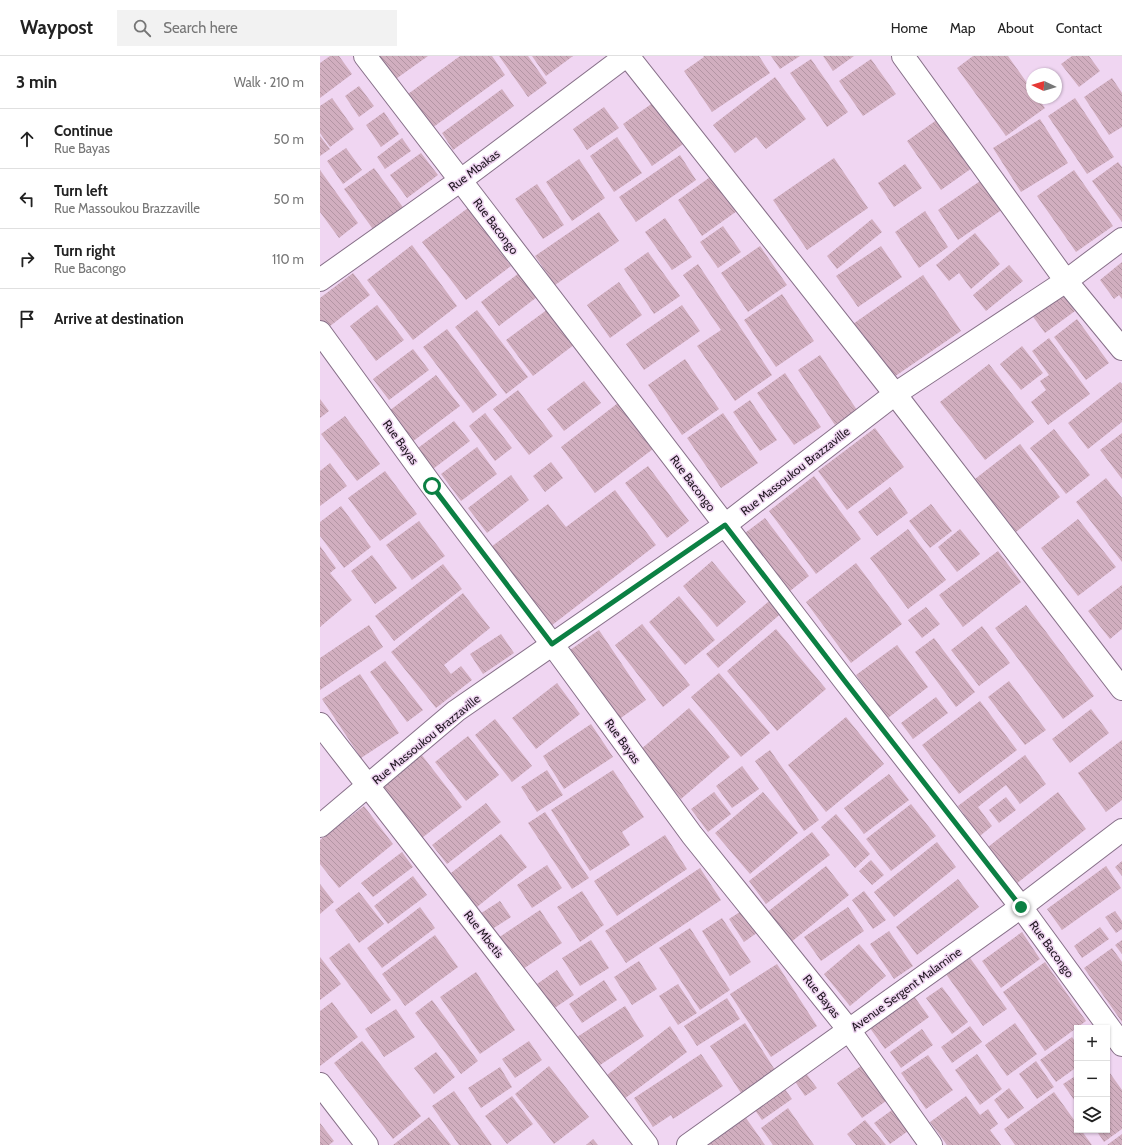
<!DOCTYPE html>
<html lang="en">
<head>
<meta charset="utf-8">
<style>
  body { margin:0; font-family:Cabin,sans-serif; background:#f2f2f2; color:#222 }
  .controls { position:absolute; right:12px; bottom:12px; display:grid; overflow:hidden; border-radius:0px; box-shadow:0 1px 3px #0004 }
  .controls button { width:36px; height:36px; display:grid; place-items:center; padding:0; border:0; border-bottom:1px solid #e0e0e0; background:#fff; color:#222; font:20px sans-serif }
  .compass { position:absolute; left:706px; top:12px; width:36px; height:36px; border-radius:50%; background:#fff; box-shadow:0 1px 3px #0004; rotate:274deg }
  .stop { position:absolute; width:12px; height:12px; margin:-9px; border:3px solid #0b8043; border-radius:50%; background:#fff }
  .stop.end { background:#0b8043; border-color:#fff; box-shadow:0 1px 4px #0008 }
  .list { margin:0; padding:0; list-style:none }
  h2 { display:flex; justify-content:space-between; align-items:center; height:52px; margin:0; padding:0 16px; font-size:17px }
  h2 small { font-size:13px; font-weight:400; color:#767676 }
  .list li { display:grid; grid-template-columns:26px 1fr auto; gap:12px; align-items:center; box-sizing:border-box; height:60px; padding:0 16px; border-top:1px solid #e0e0e0 }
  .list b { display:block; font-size:15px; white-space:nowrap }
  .list p { margin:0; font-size:13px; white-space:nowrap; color:#767676 }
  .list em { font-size:13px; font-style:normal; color:#767676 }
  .icon { flex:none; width:22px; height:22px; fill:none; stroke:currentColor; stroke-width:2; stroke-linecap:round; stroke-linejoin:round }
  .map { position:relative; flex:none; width:802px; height:1089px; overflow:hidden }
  header { display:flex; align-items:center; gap:24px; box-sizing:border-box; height:56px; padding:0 20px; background:#fff; border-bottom:1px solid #e0e0e0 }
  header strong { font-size:19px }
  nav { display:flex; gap:22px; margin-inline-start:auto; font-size:14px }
  .search { width:280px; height:36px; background:#f2f2f2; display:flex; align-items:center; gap:10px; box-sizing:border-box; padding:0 14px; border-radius:0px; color:#767676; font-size:15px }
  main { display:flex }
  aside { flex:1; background:#fff }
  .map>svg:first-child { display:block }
</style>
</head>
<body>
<header>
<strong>Waypost</strong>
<div class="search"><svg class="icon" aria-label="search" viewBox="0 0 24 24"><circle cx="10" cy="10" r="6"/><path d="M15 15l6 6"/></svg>Search here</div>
<nav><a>Home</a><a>Map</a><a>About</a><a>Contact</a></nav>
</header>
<main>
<aside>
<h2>3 min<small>Walk · 210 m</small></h2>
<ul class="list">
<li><svg class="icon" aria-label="ahead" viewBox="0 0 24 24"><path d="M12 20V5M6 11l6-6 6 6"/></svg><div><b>Continue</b><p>Rue Bayas</p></div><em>50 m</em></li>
<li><svg class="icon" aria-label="left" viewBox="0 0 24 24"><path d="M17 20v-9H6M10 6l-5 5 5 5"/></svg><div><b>Turn left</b><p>Rue Massoukou Brazzaville</p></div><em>50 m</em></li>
<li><svg class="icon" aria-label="right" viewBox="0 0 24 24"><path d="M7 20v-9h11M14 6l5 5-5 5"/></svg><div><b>Turn right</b><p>Rue Bacongo</p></div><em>110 m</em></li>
<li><svg class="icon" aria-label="arrive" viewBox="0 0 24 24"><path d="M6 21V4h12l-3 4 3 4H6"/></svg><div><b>Arrive at destination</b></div></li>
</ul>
</aside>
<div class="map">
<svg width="802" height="1089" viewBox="0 0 802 1089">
  <defs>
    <pattern id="building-back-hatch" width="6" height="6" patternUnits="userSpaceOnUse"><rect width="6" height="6" fill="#d1aebf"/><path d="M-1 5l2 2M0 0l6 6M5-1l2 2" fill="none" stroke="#b395a4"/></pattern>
  </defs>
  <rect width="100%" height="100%" fill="#f0d6f2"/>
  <path fill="url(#building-back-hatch)" d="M10 0H19L32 18 0 42V7Z
    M55 0H108L73 25Z
    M140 0H172L185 19 112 72 88 38Z
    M179 0H208L227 27 208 41Z
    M212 0H253L226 20Z
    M383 0H439L450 17 392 56 364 15 384 1Z
    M451 0H480L460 13Z
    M503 0H534L513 15Z
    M653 0H688L712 34V42H718L725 52 686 80 637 12Z
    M752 0H769L780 15 759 31 741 8Z
    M491 3 528 56 507 71 470 17Z
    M551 3 576 38 543 60 519 25Z
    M455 21 486 63 446 93 436 81 415 97 393 69Z
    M792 22 802 37V71L789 79 764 41Z
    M39 30 54 50 39 61 25 40Z
    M182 33 194 50 133 94 122 77Z
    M12 42 34 73 10 91 0 77V50Z
    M755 42 794 101 767 118 728 60Z
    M337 44 366 86 332 110 303 68Z
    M284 51 299 72 267 94 253 73Z
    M64 56 79 78 61 91 46 69Z
    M618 63 652 112 621 134 587 85Z
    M720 63 748 107 701 136 673 92Z
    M0 80 10 93 0 100Z
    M297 81 322 117 294 136 270 100Z
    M82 82 91 95 65 113 57 101Z
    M26 92 42 114 23 128 7 105Z
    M101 97 118 119 87 142 70 119Z
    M360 99 376 124 316 166 299 141Z
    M514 102 548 152 487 194 453 144Z
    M259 103 285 142 252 165 226 126Z
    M798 106 802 111V166L772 125Z
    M585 108 602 132 574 151 558 127Z
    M54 112 85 154 55 176 24 133Z
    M0 114 38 167 19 182 0 156Z
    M754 114 793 170 756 196 717 140Z
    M393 119 417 155 382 180 358 144Z
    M663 123 683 153 638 184 618 154Z
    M217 128 244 169 223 183 195 143Z
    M148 152 191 210 146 244 102 186Z
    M605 155 628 191 599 212 575 176Z
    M279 156 299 185 235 229 215 200Z
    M345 162 372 201 352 214 325 176Z
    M552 163 562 176 517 213 507 200Z
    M403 170 421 196 398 212 380 186Z
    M655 177 680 208 651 233 639 217 629 225 616 209Z
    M92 189 137 250 93 284 47 224Z
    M440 190 467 229 428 256 401 217Z
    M561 190 582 221 538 251 516 220Z
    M328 196 360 240 334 258 304 213Z
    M802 206V243L799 239 794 243 780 224Z
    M378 208 452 319 415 345 377 290 401 274 363 219Z
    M689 209 703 225 666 255 653 239Z
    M33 217 50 239 5 274 0 267V242Z
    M199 217 217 241 179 270 161 246Z
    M603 219 641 275 571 323 533 268Z
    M299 226 322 259 290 282 267 249Z
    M741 236 755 255 725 277 711 258Z
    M462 238 494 285 456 311 424 264Z
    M57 249 84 284 56 305 30 270Z
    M362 249 380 275 324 314 306 288Z
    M228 253 255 288 213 320 186 284Z
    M157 254 208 321 186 338 135 271Z
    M757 263 789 307 766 324 734 281Z
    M127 273 177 339 153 357 103 291Z
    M729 282 770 338 728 369 711 346 726 334 720 325 729 319 712 295Z
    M702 290 723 317 701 334 680 308Z
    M93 293 109 314 69 344 53 323Z
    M500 299 537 354 515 369 478 314Z
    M365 303 399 353 362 379 328 329Z
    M669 308 714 366 665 404 620 346Z
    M465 317 501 371 474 389 437 337Z
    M116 319 140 350 92 386 69 355Z
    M264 325 281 347 244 375 227 353Z
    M800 326 802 328V366L768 393 748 367Z
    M198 334 233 380 209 399 173 353Z
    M0 343 9 355 0 362Z
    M430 344 457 384 440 395 413 356Z
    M298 347 333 393 275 437 241 391Z
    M165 357 192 392 175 405 149 370Z
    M403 357 438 407 401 432 367 382Z
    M25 360 60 408 37 425 1 378Z
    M134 365 150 385 113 413 98 392Z
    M555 372 584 411 527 454 498 415Z
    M734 373 770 419 746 438 710 392Z
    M802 377V423L780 394Z
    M700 388 740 441 696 476 655 423Z
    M157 391 177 418 141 445 121 418Z
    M231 406 243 422 225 436 213 420Z
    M10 407 27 430 0 450V415Z
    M328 410 369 465 347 482 305 427Z
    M65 415 97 458 60 485 28 442Z
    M191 419 209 444 167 477 148 452Z
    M494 420 541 483 496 518 449 455Z
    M786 422 802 442V506L756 446Z
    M570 431 588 457 557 480 538 456Z
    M295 434 336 489 227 573 167 494 228 448 246 471Z
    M611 448 632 475 610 492 589 465Z
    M21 450 51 491 24 512 0 480V466Z
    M445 462 489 520 465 539 421 480Z
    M758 463 796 511 758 540 721 492Z
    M99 465 125 500 92 524 66 489Z
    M588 473 626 524 588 553 550 502Z
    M640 473 660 498 637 516 618 491Z
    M0 490 16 512 10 517 32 544 0 571Z
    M678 495 701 526 643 571 619 539Z
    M52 499 77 532 55 548 31 515Z
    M392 505 426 546 397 571 363 530Z
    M536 507 582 568 531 607 486 546Z
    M123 508 142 533 74 585 55 560Z
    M802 529V573L790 583 768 555Z
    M143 537 170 572 124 609 131 618 141 610 152 624 116 652 71 596Z
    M359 540 395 584 365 609 329 566Z
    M454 541 465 554 398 612 386 598Z
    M706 549 774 640 743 663 675 572Z
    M606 551 620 568 602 582 588 564Z
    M322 568 370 629 343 651 295 589Z
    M49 569 63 591 0 634V602Z
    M662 570 690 607 659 630 631 594Z
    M456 573 506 633 457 675 407 615Z
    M279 574 326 644 298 664 250 594Z
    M181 578 194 597 163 618 150 598Z
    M614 582 655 636 636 651 595 596Z
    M577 589 608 631 568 662 536 619Z
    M65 605 103 654 87 666 50 616Z
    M399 617 450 677 421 701 371 641Z
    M40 618 79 677 41 702 2 643Z
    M689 625 726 674 705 689 668 641Z
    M237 627 260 658 216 693 192 662Z
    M616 641 628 657 593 683 581 667Z
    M660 645 697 694 639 738 602 689Z
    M369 652 410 701 361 743 320 694Z
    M771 653 789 677 750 707 732 683Z
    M526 661 564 708 506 756 468 709Z
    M175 663 212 710 192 726 155 679Z
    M271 668 293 701 244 733 223 700Z
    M148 680 179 719 146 745 115 706Z
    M802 684V744L786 756 758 717Z
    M450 694 499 764 484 775 435 705Z
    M101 698 142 751 98 785 57 733Z
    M705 699 726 728 700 748 686 729 658 751 672 770 660 780 638 750Z
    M422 710 439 733 412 752 396 730Z
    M227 714 243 739 217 756 201 731Z
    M293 714 324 761 302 776 310 789 270 815 231 754Z
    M569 718 589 744 544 778 524 752Z
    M394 736 411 758 388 776 371 753Z
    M443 736 478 777 430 818 395 777Z
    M738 736 766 773 696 828 668 791Z
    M686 741 696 754 679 767 669 754Z
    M166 747 181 766 127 808 112 789Z
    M591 748 616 780 571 815 546 783Z
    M44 750 73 788 19 832 0 808V784Z
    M225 756 269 822 252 833 208 767Z
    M516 758 550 798 535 812 501 771Z
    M492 776 510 799 446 848 429 825Z
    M181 778 207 811 157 851 131 817Z
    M345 779 367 813 297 860 274 825Z
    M617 786 636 811 574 861 554 836Z
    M82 796 93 811 53 841 41 827Z
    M551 804 564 819 552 829 539 815Z
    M802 805V820L795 811Z
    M227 809 242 832 212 852 197 829Z
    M506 810 529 839 470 887 446 857Z
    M786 810 801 832 742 874 727 853Z
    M380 812 401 844 306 907 285 875Z
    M93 820 107 839 68 868 54 850Z
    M638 823 659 851 597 899 576 871Z
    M0 828 14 846 0 858Z
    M262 835 284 869 260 886 237 851Z
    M544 835 566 864 553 873 532 844Z
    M39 836 64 868 39 887 15 854Z
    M180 845 191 861 166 877 155 861Z
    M100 851 115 872 62 912 47 892Z
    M528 851 544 875 501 905 484 881Z
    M426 852 441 874 424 886 409 863Z
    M220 854 242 887 200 915 178 882Z
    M795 855 802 865V873L796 877 785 861Z
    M402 862 431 906 410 920 382 875Z
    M780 871 789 883 762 902 754 890Z
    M370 872 410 934 380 954 339 892Z
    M569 875 593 910 574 923 550 888Z
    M702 876 720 903 681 932 662 905Z
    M115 879 138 911 85 950 62 918Z
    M271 884 289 912 260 930 242 902Z
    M802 884V898L795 889Z
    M29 887 71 944 51 958 9 902Z
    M539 888 566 920 530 950 504 918Z
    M792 892 802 906V966L764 912Z
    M0 901 21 928 0 944Z
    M650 902 687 953 663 970 626 918Z
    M319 905 337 933 312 949 294 921Z
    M725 906 766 965 725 995 683 936Z
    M457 908 497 970 451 1001 410 938Z
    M237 914 254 939 233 953 217 928Z
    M156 916 195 974 160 998 120 941Z
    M284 924 297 944 262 967 249 948Z
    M358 928 377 957 358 969 339 940Z
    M622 931 648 966 632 978 606 942Z
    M591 936 609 961 565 993 547 968Z
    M407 942 420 963 377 990 364 970Z
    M112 944 158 1005 141 1018 95 957Z
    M12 946 38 981 0 1010V955Z
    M305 950 324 980 277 1011 257 981Z
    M76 953 95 981 64 1001 45 973Z
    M425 967 455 1014 421 1037 390 990Z
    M695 967 717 998 687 1020 665 989Z
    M350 970 367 996 300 1046 282 1023Z
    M650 970 662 986 632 1007 621 991Z
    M602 973 613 989 581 1012 570 996Z
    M752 981 757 988V1011L736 1026 720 1004Z
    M42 985 101 1060 73 1083 14 1007Z
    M209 985 222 1004 195 1022 182 1003Z
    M116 996 135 1021 114 1038 94 1012Z
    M381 998 403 1030 353 1063 351 1059 333 1071 314 1042Z
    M657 998 682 1033 660 1049 635 1014Z
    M608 999 633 1034 606 1053 581 1017Z
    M716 1005 734 1031 717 1043 699 1018Z
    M229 1010 269 1061 234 1088 195 1038Z
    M541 1010 566 1045 542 1062 517 1027Z
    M180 1011 192 1031 161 1052 148 1032Z
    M787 1013 802 1034V1073L784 1086 776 1074H787Z
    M485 1016 497 1032 485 1040 474 1024Z
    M757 1019V1048L743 1028Z
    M462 1029 472 1043 442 1064 432 1050Z
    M689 1032 704 1052 688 1063 674 1044Z
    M134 1035 172 1089H139L112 1050Z
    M734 1036 757 1068V1074H761L772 1089H695L684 1073Z
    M192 1040 213 1068 187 1088 165 1060Z
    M646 1040 660 1059 668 1053 678 1068 670 1074 681 1089H627L610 1066Z
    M468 1052 494 1089H453L441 1072Z
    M572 1054 588 1075 570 1088 554 1067Z
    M109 1061 131 1089H73Z
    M426 1062 445 1089H386Z
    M545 1064 566 1089H536L527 1078Z
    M0 1067 14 1085 9 1089H0Z
    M802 1078V1089H787Z
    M273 1083 278 1089H266Z"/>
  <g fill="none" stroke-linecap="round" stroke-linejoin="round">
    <g stroke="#877089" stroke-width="24">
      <path id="minor" d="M45 0 524 624 701 851 802 989
        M308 0 575 338 802 633
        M583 0 746 225 802 293
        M0 224 141 124 306 0
        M0 276 112 430 232 588 372 779 529 974 611 1089
        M0 668 327 1089
        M0 770 136 655 405 469 575 338 746 225 802 183
        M0 1028 47 1089
        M368 1089 701 851 802 774"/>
    </g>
    <use href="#minor" stroke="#fff" stroke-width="22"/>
  </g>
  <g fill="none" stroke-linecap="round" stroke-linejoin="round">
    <path stroke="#0b8043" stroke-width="5" d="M112 430 232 588 405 469 524 624 701 851"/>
  </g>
  <g text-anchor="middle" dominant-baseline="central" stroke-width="3" stroke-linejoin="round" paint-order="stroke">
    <g font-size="12" fill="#201721" stroke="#f0d6f2">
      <text transform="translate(154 114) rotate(-37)">Rue Mbakas</text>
      <text transform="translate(176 170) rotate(53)">Rue Bacongo</text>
      <text transform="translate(81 386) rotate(54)">Rue Bayas</text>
      <text transform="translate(475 415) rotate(-38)">Rue Massoukou Brazzaville</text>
      <text transform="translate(373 427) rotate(53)">Rue Bacongo</text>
      <text transform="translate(106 683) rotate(-39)">Rue Massoukou Brazzaville</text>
      <text transform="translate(303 685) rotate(54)">Rue Bayas</text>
      <text transform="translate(164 878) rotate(52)">Rue Mbetis</text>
      <text transform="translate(732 893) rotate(54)">Rue Bacongo</text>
      <text transform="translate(586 933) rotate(-36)">Avenue Sergent Malamine</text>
      <text transform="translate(502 940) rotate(51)">Rue Bayas</text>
    </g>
  </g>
</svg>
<div class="controls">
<button>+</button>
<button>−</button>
<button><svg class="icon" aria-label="layers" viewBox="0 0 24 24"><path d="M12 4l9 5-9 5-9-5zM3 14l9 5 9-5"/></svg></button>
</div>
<svg class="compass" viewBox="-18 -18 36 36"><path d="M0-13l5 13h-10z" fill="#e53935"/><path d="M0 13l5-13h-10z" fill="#767676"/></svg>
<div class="stop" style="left:112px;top:430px"></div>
<div class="stop end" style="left:701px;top:851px"></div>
</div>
</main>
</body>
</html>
